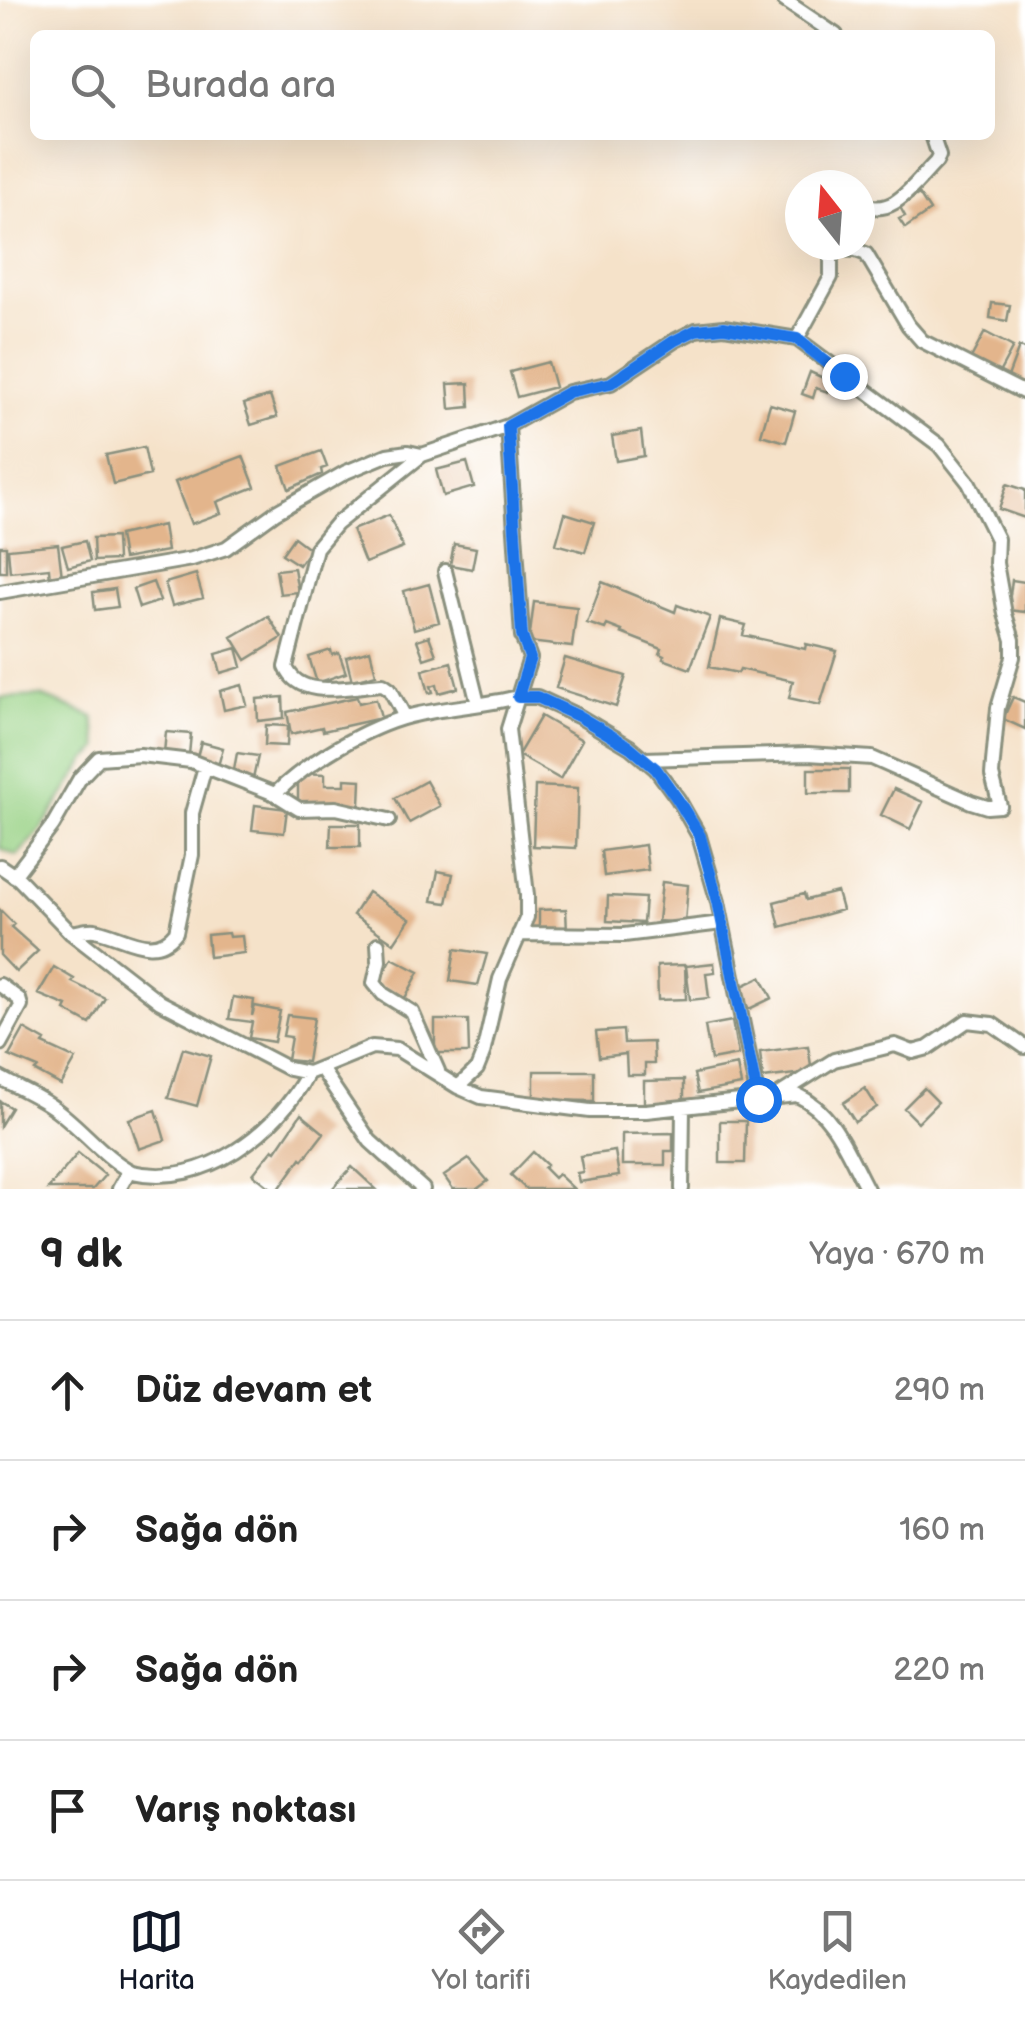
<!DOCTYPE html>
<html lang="tr">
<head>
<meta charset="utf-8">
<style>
  body { margin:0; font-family:"Balsamiq Sans",sans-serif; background:#f2f2f2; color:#222 }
  .compass { position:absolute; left:785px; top:170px; width:90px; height:90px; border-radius:50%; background:#fff; box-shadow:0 10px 40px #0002; rotate:343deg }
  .stop { position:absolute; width:30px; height:30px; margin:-22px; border:8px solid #1a73e8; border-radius:50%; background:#fff }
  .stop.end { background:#1a73e8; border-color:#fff; box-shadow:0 2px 10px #0008 }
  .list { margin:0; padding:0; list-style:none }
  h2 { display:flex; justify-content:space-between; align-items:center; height:130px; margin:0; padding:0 40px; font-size:42px }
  h2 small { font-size:32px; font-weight:400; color:#767676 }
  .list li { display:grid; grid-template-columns:65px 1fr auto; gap:30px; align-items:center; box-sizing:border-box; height:140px; padding:0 40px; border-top:2px solid #e0e0e0 }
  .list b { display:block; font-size:38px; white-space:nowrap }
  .list em { font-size:32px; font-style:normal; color:#767676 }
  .icon { flex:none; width:55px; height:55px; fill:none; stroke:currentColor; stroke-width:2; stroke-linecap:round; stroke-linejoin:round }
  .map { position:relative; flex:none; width:1025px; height:1189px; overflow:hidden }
  .search { position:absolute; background:#fff; box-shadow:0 10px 40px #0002; left:30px; right:30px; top:30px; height:110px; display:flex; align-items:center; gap:25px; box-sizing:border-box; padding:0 35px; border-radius:15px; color:#767676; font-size:38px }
  .sheet { height:690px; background:#fff }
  nav { display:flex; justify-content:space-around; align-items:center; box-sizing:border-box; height:140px; border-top:2px solid #e0e0e0; background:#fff; font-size:28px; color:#767676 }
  nav a { display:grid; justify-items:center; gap:5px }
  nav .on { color:#111827 }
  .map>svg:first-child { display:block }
</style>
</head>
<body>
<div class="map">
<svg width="1025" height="1189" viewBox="0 0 1025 1189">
  <rect width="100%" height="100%" fill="#fff"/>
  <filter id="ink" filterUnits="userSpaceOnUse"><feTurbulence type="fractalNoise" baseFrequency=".01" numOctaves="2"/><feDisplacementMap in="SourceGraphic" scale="20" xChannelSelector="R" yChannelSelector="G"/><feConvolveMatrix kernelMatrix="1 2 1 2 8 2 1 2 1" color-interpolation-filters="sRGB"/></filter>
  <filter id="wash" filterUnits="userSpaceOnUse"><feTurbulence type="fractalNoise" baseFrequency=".0048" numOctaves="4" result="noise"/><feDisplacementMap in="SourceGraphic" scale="40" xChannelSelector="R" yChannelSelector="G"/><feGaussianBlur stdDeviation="2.25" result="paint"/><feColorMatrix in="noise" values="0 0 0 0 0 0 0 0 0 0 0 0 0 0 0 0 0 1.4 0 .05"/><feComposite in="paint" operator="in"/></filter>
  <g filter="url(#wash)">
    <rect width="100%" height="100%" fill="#f5e2c9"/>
    <path fill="#99d285" stroke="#5c885c" stroke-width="2.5" d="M41 696 93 717 99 749 86 760 42 828 17 856 0 848V698Z"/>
    <g id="blocks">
      <path fill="#e3b58c" d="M919 194 930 211 905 228 899 219 905 216 900 207Z
        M992 303 1010 305 1007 321 990 318Z
        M985 332 1013 347 999 373 971 358Z
        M1019 347 1025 349V389L1006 382Z
        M548 362 555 387 517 397 510 372Z
        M810 372 832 382 828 392 816 388 813 398 802 394Z
        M469 383 470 407 450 409 448 384Z
        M270 396 277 417 251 425 244 404Z
        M770 404 795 411 786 442 761 435Z
        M641 431 644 456 616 461 612 436Z
        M144 447 150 475 113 484 106 455Z
        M321 451 327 467 321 469 322 474 289 489 281 466Z
        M243 456 255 487 217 502 221 513 191 524 175 482Z
        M467 462 474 487 443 496 436 470Z
        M1007 484 1025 490V518L999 509Z
        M565 513 594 522 585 552 556 544Z
        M389 515 403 548 365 563 352 530Z
        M163 525 167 551 123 559 119 535Z
        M116 537 117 560 94 561 93 538Z
        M294 537 310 549 299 565 282 554Z
        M85 541 90 561 68 567 62 546Z
        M58 544 62 577 50 579 49 568 10 572 8 549Z
        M454 544 476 548 472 569 450 565Z
        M0 546H6V572H0Z
        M294 568 298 592 280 594 276 570Z
        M196 574 203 598 172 606 165 583Z
        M1012 580 1025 582V612L1008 610Z
        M153 582 160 601 139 608 133 589Z
        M602 582 675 612 677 605 710 617 690 669 663 659 664 656 660 654 662 649 621 633 622 631 607 625 605 629 587 623Z
        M429 584 439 622 414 629 404 591Z
        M115 589 118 607 95 610 93 592Z
        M534 602 577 607 572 647 529 642Z
        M268 616 282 638 246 660 232 637Z
        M720 619 746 625 743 635 805 649 806 644 837 651 820 705 789 698 793 681 740 669 738 673 709 667Z
        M429 636 436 655 424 659 417 640Z
        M237 648 242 667 221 673 216 654Z
        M331 650 332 655 339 653 346 673 317 683 309 657Z
        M370 650 376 674 352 681 346 657Z
        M565 658 626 676 616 707 556 688Z
        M451 662 458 688 439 693 437 684 431 686 433 692 429 693 423 670Z
        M242 685 247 705 224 710 220 691Z
        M283 697 284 718 258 721 257 699Z
        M357 697 359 703 376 699 381 718 323 731 322 727 291 734 287 712Z
        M1013 697 1025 702V729L1003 719Z
        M541 716 582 740 560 779 518 755Z
        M266 725 288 726 287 746 265 745Z
        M166 732 191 734 189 755 164 753Z
        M201 742 223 748 218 766 196 761Z
        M237 753 258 756 253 779 233 775Z
        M808 769H849V793H808Z
        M298 773 325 774V785H345V779L361 780 360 805 298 804Z
        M426 781 440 806 409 823 395 798Z
        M535 786 578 788 576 848 533 846Z
        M894 789 923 802 910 829 881 815Z
        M255 805 287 809 284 833 252 830Z
        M331 824H360V847H330Z
        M645 845 648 870 604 876 601 851Z
        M438 871 453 874 447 903 432 901Z
        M662 882 688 885 685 923 658 921Z
        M368 892 410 919 394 943 353 915Z
        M837 892 842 910 780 927 774 902 804 894 806 900Z
        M608 896 645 898 643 923 607 921Z
        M566 909 567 933 539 934V910Z
        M0 910 14 924 11 927 38 951 16 972 0 955Z
        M228 933 229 937 242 936 244 953 209 957 207 935Z
        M455 949 487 954 478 985 450 981Z
        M392 958 419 972 405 998 378 984Z
        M714 963 715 972 706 973 709 998 690 1000 686 966Z
        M685 965 686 999 658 1000 657 966Z
        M54 967 74 979 72 982 105 998 90 1024 65 1010 67 1006 38 994Z
        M761 977 772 998 749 1009 738 988Z
        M233 997 254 1000 252 1016 255 1006 280 1011 274 1042 249 1038 252 1022 229 1019Z
        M287 1015 314 1018 307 1062 287 1060 291 1037 283 1036Z
        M435 1020H468L469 1053H435Z
        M732 1021 738 1055 711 1060 705 1026Z
        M24 1029 45 1041 43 1044 76 1059 61 1085 35 1071 38 1068 9 1056Z
        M623 1030 624 1043 653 1042 654 1064H645V1075H627L626 1054 599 1057 596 1032Z
        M808 1046 812 1072 763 1078 760 1052Z
        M183 1048 211 1056 197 1106 168 1098Z
        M737 1065 741 1085 698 1093 694 1074Z
        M534 1071H594V1101L534 1100Z
        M684 1080V1102L644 1103V1081Z
        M865 1088 877 1107 855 1122 843 1103Z
        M924 1088 938 1102 918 1122 904 1108Z
        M0 1101 11 1108 0 1126Z
        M156 1110 165 1140 139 1149 129 1119Z
        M301 1114 324 1133 303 1160 301 1158 279 1189H272L253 1174 273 1149 276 1151Z
        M720 1121H746L745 1163H720Z
        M673 1133V1151H665V1165H622V1134Z
        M615 1151 619 1176 579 1182 577 1173 583 1172 580 1156Z
        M533 1152 547 1165 544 1168 554 1178 558 1174 574 1189H526L511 1175Z
        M78 1153 105 1175 93 1189H48Z
        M469 1159 488 1181 477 1189H453L444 1176Z
        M352 1167 376 1189H332Z"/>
    </g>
  </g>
  <g filter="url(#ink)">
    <use href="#blocks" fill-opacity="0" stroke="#8a907e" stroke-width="2.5"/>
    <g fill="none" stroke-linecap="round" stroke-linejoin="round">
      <g stroke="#8a907e" stroke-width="18">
        <path id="minor" d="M784 0 836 35
          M860 202C891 222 915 183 936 162L939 156 932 135
          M832 249 856 250 866 254 908 325 922 341 1025 393
          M797 339 831 277V245
          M445 571 478 704
          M0 592 192 559 226 548 276 512 346 472 387 455 408 452 422 455
          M405 717 390 689 383 684C353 685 300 702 286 667L316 548 336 524 422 455 508 426 569 392 611 383 674 341 696 330 724 327 797 339 939 445 969 483 997 539 996 563 1005 614 1013 640V657L998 708 993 762 992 775 1000 806 987 807 971 802 872 758 808 754 644 759
          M275 794C307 762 367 727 410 716 446 707 483 706 518 697H537L580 717 630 747 656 769 678 799 699 836 718 902 758 1099
          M0 866 19 879 71 933 160 1002 289 1069 308 1073 372 1047 397 1049 458 1087 481 1097 590 1111H646L797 1095C834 1112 848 1154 867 1189
          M14 876 53 825 80 778 99 758 140 755 191 761 275 794 299 809 336 808 389 820
          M71 933C78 932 87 929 95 930 123 935 154 961 176 932L192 855V813L205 767
          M519 934 624 935 722 923
          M378 944 379 961 374 983 383 994 412 1012 438 1071
          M0 985 19 999 21 1006 0 1044
          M322 1070 370 1141 423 1189
          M0 1078C18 1088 38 1096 54 1108 81 1127 103 1157 132 1172 204 1189 278 1131 308 1073
          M458 1087 477 1069 483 1054 500 979 527 917V895L508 729 530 658 522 636 508 426
          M777 1096 834 1060 895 1045 913 1052 928 1048 967 1021 992 1024 1025 1047
          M119 1189 129 1171
          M682 1189 683 1107"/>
      </g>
      <use href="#minor" stroke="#fff" stroke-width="12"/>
    </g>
  </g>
  <g fill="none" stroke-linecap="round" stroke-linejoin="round" filter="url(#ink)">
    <path stroke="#1a73e8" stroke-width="12" d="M758 1099 718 902 700 836 678 800 656 769 630 747 580 717 537 697H518L530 658 522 636 508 426 569 392 611 383 674 341 696 330 724 327 797 339 844 376"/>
  </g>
</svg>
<svg class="compass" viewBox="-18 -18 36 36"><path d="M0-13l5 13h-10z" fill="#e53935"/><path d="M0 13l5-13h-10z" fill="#767676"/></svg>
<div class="stop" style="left:758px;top:1099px"></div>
<div class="stop end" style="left:844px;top:376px"></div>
<div class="search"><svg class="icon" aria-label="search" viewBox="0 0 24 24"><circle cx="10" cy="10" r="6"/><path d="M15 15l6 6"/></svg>Burada ara</div>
</div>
<section class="sheet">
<h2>9 dk<small>Yaya · 670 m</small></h2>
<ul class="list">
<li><svg class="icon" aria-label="ahead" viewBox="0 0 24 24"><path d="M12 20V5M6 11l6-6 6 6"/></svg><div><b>Düz devam et</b></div><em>290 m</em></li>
<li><svg class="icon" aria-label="right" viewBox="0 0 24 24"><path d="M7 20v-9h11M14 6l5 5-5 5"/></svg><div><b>Sağa dön</b></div><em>160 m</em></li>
<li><svg class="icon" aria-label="right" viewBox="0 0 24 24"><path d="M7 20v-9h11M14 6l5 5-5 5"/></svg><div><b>Sağa dön</b></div><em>220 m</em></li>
<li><svg class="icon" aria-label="arrive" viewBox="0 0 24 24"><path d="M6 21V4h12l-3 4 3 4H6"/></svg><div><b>Varış noktası</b></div></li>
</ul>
</section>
<nav>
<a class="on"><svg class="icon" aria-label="map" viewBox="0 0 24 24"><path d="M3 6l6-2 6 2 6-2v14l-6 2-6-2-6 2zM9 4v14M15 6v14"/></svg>Harita</a>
<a><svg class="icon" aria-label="directions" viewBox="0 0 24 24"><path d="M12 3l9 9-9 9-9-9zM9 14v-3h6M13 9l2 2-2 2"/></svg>Yol tarifi</a>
<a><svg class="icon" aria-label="saved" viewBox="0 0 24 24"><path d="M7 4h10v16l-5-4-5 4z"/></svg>Kaydedilen</a>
</nav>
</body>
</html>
